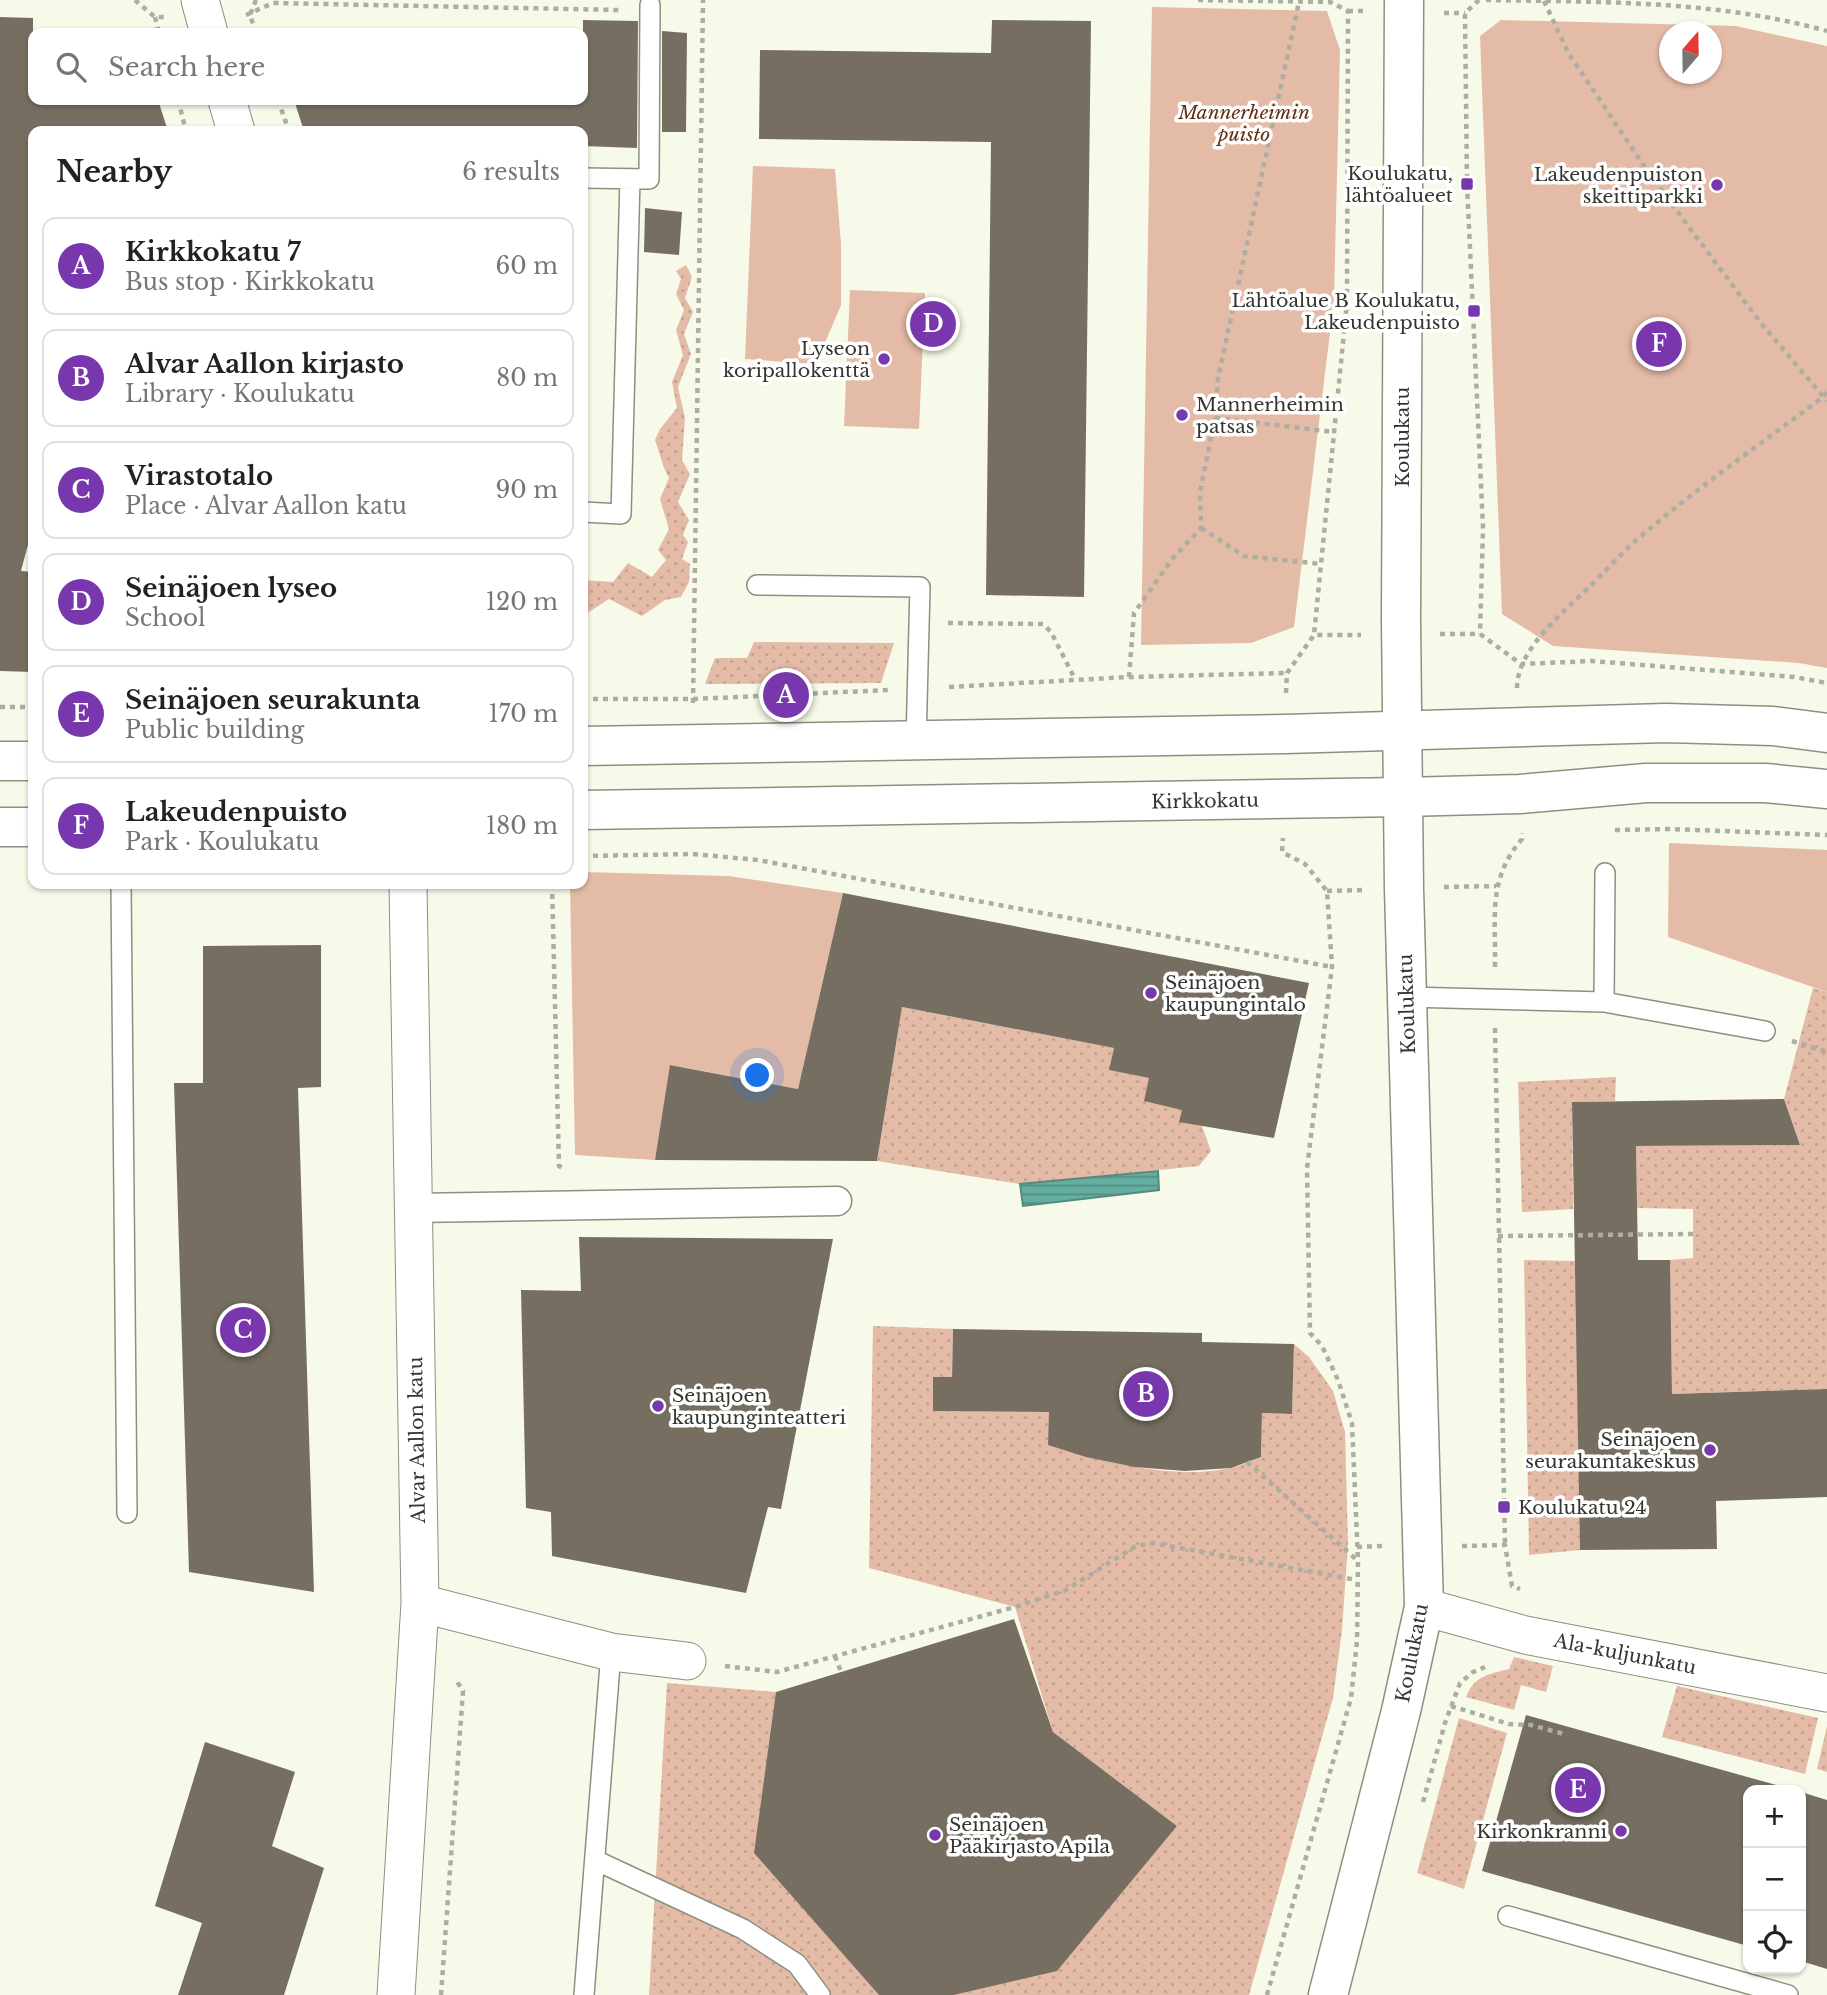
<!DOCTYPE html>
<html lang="en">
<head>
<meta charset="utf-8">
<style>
  body { margin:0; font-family:"Libre Baskerville",serif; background:#f6f6f6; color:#222 }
  .controls { position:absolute; right:21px; bottom:21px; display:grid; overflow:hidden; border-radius:14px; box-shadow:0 2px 5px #0004 }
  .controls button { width:63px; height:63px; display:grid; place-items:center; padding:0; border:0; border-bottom:2px solid #e0e0e0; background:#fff; color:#222; font:35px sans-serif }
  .compass { position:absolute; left:1659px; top:21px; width:63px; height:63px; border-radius:50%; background:#fff; box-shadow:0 2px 5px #0004; rotate:20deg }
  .you { position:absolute; left:758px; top:1076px; width:24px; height:24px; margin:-18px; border:5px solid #fff; border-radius:50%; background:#1a73e8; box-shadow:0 0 0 10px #1a73e833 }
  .badge { display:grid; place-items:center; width:46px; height:46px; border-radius:50%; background:#7837ac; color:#fff; font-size:23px; font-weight:700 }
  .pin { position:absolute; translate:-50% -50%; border:4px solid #fff; box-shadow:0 2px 7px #0006 }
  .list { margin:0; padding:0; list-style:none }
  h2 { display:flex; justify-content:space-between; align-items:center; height:91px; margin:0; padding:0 28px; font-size:30px }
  h2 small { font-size:23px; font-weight:400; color:#767676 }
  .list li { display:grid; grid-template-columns:46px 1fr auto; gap:21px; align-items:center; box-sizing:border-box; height:98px; margin:0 14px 14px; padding:0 14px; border:2px solid #e0e0e0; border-radius:14px }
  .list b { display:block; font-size:26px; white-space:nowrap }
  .list p { margin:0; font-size:23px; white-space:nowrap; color:#767676 }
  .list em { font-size:23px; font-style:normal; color:#767676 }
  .icon { flex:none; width:38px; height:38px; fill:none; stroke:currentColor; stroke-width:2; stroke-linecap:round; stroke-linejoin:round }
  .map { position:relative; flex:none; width:1827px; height:1995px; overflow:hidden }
  .search { position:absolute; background:#fff; box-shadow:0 2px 5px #0004; left:28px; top:28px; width:560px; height:77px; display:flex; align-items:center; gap:18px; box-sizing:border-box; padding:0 24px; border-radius:14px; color:#767676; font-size:26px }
  .panel { position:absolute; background:#fff; box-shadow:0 2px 5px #0004; left:28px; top:126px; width:560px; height:763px; border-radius:14px }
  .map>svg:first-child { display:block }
</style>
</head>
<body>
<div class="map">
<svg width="1827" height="1995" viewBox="0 0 1827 1995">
  <defs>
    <pattern id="grass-dots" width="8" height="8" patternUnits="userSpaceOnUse" patternTransform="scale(1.75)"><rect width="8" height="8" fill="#e4bba7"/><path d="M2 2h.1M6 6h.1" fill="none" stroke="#c4a190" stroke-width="1.8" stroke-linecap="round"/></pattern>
    <pattern id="water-rules" width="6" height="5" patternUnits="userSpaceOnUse" patternTransform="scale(1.75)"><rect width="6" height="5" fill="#64aea2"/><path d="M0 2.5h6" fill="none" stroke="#538e84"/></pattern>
  </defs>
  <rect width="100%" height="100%" fill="#f7fae9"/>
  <path fill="url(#grass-dots)" d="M686 265 692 277 685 298 693 312 684 334 691 354 678 387 685 418 682 460 690 474 678 502 689 520 683 535 688 542 682 559 690 564 689 582 681 597 665 600 642 616 609 599 583 616V580L613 582 628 563 652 577 666 560 658 550 669 529 660 499 669 478 664 468 655 440 660 429 677 408 672 382 683 355 676 330 684 310 676 294 681 279 676 271Z
    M754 642 894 643 881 683 705 684 715 658H747Z
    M1813 988 1827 992V1389L1672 1394 1670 1260 1693 1258V1209L1637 1208 1636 1146 1800 1145 1784 1099Z
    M902 1007 1114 1048 1110 1070 1149 1078 1202 1126 1211 1151 1199 1166 1020 1184 877 1161Z
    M1616 1077 1615 1101 1572 1102 1573 1209 1522 1212 1518 1082Z
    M1524 1260 1576 1261 1580 1550 1529 1555Z
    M873 1326 953 1329 952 1377H933V1411L1049 1412V1445C1102 1462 1174 1480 1230 1468 1240 1466 1251 1461 1261 1457L1262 1413 1292 1414 1294 1344 1309 1357 1333 1391 1345 1432 1348 1543 1342 1630 1333 1698 1249 1995H954L1057 1970 1177 1826 1053 1732 1015 1607 869 1568Z
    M1514 1657 1553 1666 1546 1692 1521 1685 1514 1710 1466 1697C1474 1676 1489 1674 1509 1669Z
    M667 1683 776 1692 879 1995H649Z
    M1677 1686 1818 1718 1805 1774 1662 1737Z
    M1459 1718 1507 1733 1464 1889 1417 1873Z
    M1827 1726V1772L1817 1769Z"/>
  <path fill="#e4bba7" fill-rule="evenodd" d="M1152 7 1327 11 1340 50 1334 300 1294 627 1251 643 1141 645Z
    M1501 20 1736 26 1827 46V668L1799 663 1553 646 1502 614 1480 36ZM1670 32H1712V74H1670Z
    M753 166 835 169 841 244V305L816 364 745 359Z
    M850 290 925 293 919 429 844 426Z
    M1669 843 1827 850V992L1668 937Z
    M583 872 728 876 843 893 798 1089 671 1065 655 1160 575 1155 570 884H583Z"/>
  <path fill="url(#water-rules)" stroke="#568a80" stroke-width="2" d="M1158 1171 1159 1190 1023 1206 1020 1184Z"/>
  <path fill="#766f61" d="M0 17 33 18V100H158L168 131H33V526L21 571 33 572V672L0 671Z
    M583 20 638 21 637 148 583 146V131H304L294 100H583Z
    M992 20 1091 21 1084 597 986 595 991 142 759 139 760 50 991 53Z
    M662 31 687 33 686 132H662Z
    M645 208 682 212 679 255 644 252Z
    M843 893 1309 983 1274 1138 1179 1122 1182 1110 1144 1101 1149 1078 1109 1070 1114 1048 902 1007 877 1161 655 1160 670 1065 798 1089Z
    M321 945V1087L298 1088 314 1592 189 1572 174 1083H203V946Z
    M1784 1099 1800 1145 1636 1146 1638 1260H1670L1672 1394 1827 1389V1497L1716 1501 1717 1549 1580 1550 1572 1102Z
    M579 1237 833 1239 781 1509 768 1507 746 1593 552 1556 551 1512 526 1508 521 1290 581 1291Z
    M953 1329 1202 1333V1342L1294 1344 1292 1414 1262 1413 1261 1457 1231 1468 1185 1471 1134 1467 1086 1457 1048 1445 1049 1412 933 1411V1377H952Z
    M1014 1619 1053 1732 1177 1826 1057 1971 954 1995H879L754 1853 776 1692Z
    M1526 1715 1794 1790H1748V1946L1482 1871Z
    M205 1742 295 1772 272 1846 324 1868 284 1995H178L202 1923 155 1906Z
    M1801 1792 1827 1800V1969L1801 1961Z"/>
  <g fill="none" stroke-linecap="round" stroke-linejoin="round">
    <g stroke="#8d9080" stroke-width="22">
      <path id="service" d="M583 178 649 179 650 5
        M583 512 621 514 630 179
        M757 585 920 587 916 742
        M121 884 127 1513
        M1407 997 1604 1002 1765 1031
        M1604 1002 1605 873
        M595 1860 743 1929 797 1964 820 1995
        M1508 1916 1788 1995
        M584 1995 611 1652"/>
    </g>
    <g stroke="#8d9080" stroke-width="31">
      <path id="pedestrian" d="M413 1208 837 1201"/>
    </g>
    <g stroke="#8d9080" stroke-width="39">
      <path id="minor" d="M200 0 209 33
        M227 100 236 131
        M420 1603 611 1652 687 1661
        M1424 1607 1525 1635 1827 1693
        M396 1995 420 1603 408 884"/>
    </g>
    <g stroke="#8d9080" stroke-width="41">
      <path id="tertiary" d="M1328 1995 1401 1711 1424 1607 1404 889 1401 619 1404 0"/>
    </g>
    <g stroke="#8d9080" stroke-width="41">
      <path id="secondary" d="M583 746 1285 734 1666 723 1773 726 1827 733
        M0 761H33
        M583 810 1403 797 1520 794 1646 783H1765L1827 789
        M0 827H33"/>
    </g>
    <path stroke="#acaea2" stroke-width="4.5" stroke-dasharray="5 5" stroke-linecap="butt" d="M135 0 155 17H164
      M256 0 250 15 256 33
      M1198 0 1330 2 1348 11 1347 302 1314 635
      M1479 0 1465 13 1467 184 1483 528 1480 634
      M1486 0C1600 2 1716 0 1827 31
      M1544 1 1569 54 1650 175 1760 322 1827 401
      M1348 11H1365
      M1444 13H1465
      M246 15 273 3 619 10
      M155 17 159 33
      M178 100 186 131
      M278 100 289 131
      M1215 418 1334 432
      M1201 528 1244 556 1321 564
      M948 623 1043 624 1051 632 1075 679
      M1440 634H1480L1521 664 1592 661 1794 677 1827 683
      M1129 677 1134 613 1173 558 1201 528 1200 492 1215 418 1218 378 1299 2
      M949 687 1129 677 1287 673
      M1517 688C1517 649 1564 612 1590 586 1607 570 1622 552 1640 537 1698 487 1762 443 1823 397L1827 391
      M1286 693 1287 673 1314 635H1361
      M583 699H694L888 690
      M693 703 703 0
      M0 707H33
      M1615 830 1670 829 1827 835
      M583 856 693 854 758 860 1332 967
      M552 884 559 1166 562 1168
      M1444 887 1496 886
      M1327 891 1366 890
      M1495 967C1496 917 1487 880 1522 839V833
      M1495 1028 1505 1545
      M1792 1041 1827 1052
      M1498 1236 1693 1234
      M1247 1462 1357 1560
      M1462 1546 1505 1545 1512 1586 1520 1589
      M1357 1547 1383 1546
      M835 1656 841 1672
      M725 1666 777 1672 1015 1607 1066 1590 1136 1546 1153 1543 1357 1580
      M1451 1706 1509 1724 1531 1725 1564 1734
      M1423 1802 1445 1723 1460 1683 1473 1672 1485 1667
      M441 1995 463 1691 456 1680
      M1267 1995 1351 1698 1357 1641 1358 1560 1352 1423 1338 1380 1322 1346 1310 1333 1307 1168 1332 967 1327 891 1305 864 1282 852 1283 838"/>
    <use href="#service" stroke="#fff" stroke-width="19"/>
    <use href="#pedestrian" stroke="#fff" stroke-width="28"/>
    <use href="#minor" stroke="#fff" stroke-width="37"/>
    <use href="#tertiary" stroke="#fff" stroke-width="38"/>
    <use href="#secondary" stroke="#fff" stroke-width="38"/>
  </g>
  <g fill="#7837ac" stroke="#fff" stroke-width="2.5">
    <rect x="1460" y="177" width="14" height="14" rx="3.5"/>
    <circle cx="1717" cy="185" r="7"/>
    <rect x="1467" y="304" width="14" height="14" rx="3.5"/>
    <circle cx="884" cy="359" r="7"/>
    <circle cx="1182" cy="415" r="7"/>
    <circle cx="1151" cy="993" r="7"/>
    <circle cx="658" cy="1406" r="7"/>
    <circle cx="1710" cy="1450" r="7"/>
    <rect x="1497" y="1500" width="14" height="14" rx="3.5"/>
    <circle cx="1621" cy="1831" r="7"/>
    <circle cx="935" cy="1835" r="7"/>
  </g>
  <g text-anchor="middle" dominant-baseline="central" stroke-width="7" stroke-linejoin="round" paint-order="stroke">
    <g font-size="19" font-style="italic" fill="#643013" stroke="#fff">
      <text x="1244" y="112">Mannerheimin<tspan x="1244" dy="22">puisto</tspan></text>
    </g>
    <g font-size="19" fill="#353630" stroke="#fff" text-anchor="end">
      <text x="1453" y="173">Koulukatu,<tspan x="1453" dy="22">lähtöalueet</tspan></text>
      <text x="1703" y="174">Lakeudenpuiston<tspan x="1703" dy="22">skeittiparkki</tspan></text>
      <text x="1460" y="300">Lähtöalue B Koulukatu,<tspan x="1460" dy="22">Lakeudenpuisto</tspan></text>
      <text x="870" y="348">Lyseon<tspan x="870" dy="22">koripallokenttä</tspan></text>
      <text x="1196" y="404" text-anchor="start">Mannerheimin<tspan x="1196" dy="22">patsas</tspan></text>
      <text x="1165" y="982" text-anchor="start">Seinäjoen<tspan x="1165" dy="22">kaupungintalo</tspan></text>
      <text x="672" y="1395" text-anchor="start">Seinäjoen<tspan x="672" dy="22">kaupunginteatteri</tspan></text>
      <text x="1696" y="1439">Seinäjoen<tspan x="1696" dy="22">seurakuntakeskus</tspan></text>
      <text x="1518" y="1507" text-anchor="start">Koulukatu 24</text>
      <text x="949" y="1824" text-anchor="start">Seinäjoen<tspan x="949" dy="22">Pääkirjasto Apila</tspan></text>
      <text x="1607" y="1831">Kirkonkranni</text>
    </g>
    <g font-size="19" fill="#353630" stroke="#fff">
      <text transform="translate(1402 437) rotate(-90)">Koulukatu</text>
      <text transform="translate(1205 801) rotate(-1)">Kirkkokatu</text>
      <text transform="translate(1407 1004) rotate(-92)">Koulukatu</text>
      <text transform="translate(417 1440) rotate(-91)">Alvar Aallon katu</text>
      <text transform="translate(1412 1653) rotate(-79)">Koulukatu</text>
      <text transform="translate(1625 1654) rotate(11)">Ala-kuljunkatu</text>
    </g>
  </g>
</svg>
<div class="controls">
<button>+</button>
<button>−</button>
<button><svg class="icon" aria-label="locate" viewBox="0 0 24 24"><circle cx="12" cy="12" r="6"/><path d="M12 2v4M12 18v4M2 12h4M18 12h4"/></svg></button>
</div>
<svg class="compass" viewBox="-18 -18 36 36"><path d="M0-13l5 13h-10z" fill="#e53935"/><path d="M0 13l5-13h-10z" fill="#767676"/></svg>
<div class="you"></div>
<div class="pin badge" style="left:786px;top:695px">A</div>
<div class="pin badge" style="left:1146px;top:1394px">B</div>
<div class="pin badge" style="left:243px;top:1330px">C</div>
<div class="pin badge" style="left:933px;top:324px">D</div>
<div class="pin badge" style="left:1578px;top:1790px">E</div>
<div class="pin badge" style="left:1659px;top:344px">F</div>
<div class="search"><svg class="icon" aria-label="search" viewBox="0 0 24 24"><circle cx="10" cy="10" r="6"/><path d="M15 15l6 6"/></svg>Search here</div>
<section class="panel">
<h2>Nearby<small>6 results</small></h2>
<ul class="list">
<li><span class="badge">A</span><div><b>Kirkkokatu 7</b><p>Bus stop · Kirkkokatu</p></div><em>60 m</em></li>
<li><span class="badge">B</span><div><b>Alvar Aallon kirjasto</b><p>Library · Koulukatu</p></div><em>80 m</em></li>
<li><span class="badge">C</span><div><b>Virastotalo</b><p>Place · Alvar Aallon katu</p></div><em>90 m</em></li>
<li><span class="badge">D</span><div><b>Seinäjoen lyseo</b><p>School</p></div><em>120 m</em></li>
<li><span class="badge">E</span><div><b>Seinäjoen seurakunta</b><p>Public building</p></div><em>170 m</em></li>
<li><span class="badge">F</span><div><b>Lakeudenpuisto</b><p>Park · Koulukatu</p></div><em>180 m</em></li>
</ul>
</section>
</div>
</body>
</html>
